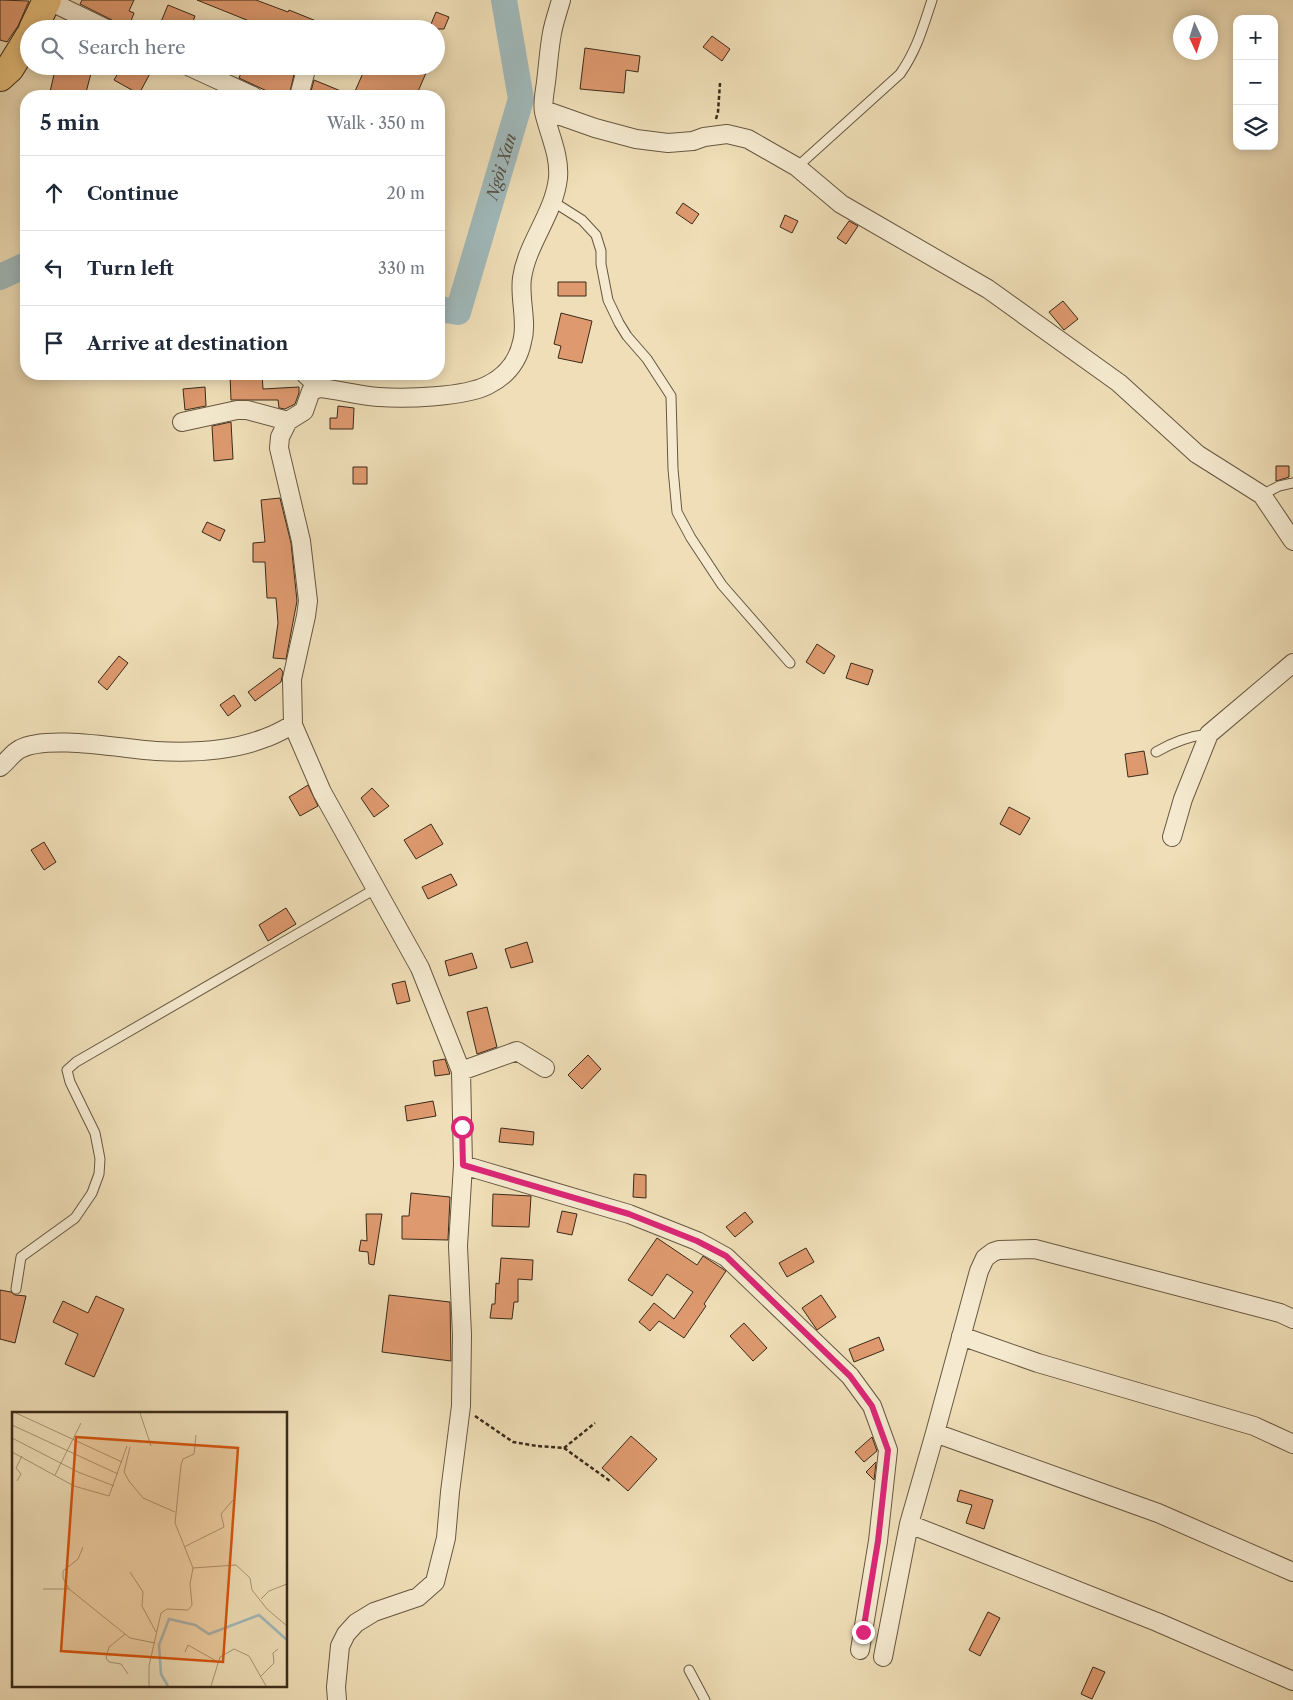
<!DOCTYPE html>
<html lang="en">
<head>
<meta charset="utf-8">
<style>
  body { margin:0; font-family:"Libre Caslon Text",serif; background:#f2f2f3; color:#1f2937 }
  .controls { position:absolute; right:15px; top:15px; display:grid; overflow:hidden; border-radius:10px; box-shadow:0 2px 12px #0003 }
  .controls button { width:45px; height:45px; display:grid; place-items:center; padding:0; border:0; border-bottom:1px solid #e0e1e3; background:#fff; color:#1f2937; font:25px sans-serif }
  .compass { position:absolute; left:1173px; top:15px; width:45px; height:45px; border-radius:50%; background:#fff; box-shadow:0 2px 12px #0003; rotate:176deg }
  .stop { position:absolute; width:15px; height:15px; margin:-11px; border:4px solid #db2777; border-radius:50%; background:#fff }
  .stop.end { background:#db2777; border-color:#fff; box-shadow:0 1px 5px #0008 }
  .list { margin:0; padding:0; list-style:none }
  h2 { display:flex; justify-content:space-between; align-items:center; height:65px; margin:0; padding:0 20px; font-size:21px }
  h2 small { font-size:16px; font-weight:400; color:#747a83 }
  .list li { display:grid; grid-template-columns:32px 1fr auto; gap:15px; align-items:center; box-sizing:border-box; height:75px; padding:0 20px; border-top:1px solid #e0e1e3 }
  .list b { display:block; font-size:19px; white-space:nowrap }
  .list em { font-size:16px; font-style:normal; color:#747a83 }
  .icon { flex:none; width:28px; height:28px; fill:none; stroke:currentColor; stroke-width:2; stroke-linecap:round; stroke-linejoin:round }
  .map { position:relative; flex:none; width:1293px; height:1700px; overflow:hidden }
  .search { position:absolute; background:#fff; box-shadow:0 2px 12px #0003; left:20px; top:20px; width:425px; height:55px; display:flex; align-items:center; gap:12px; box-sizing:border-box; padding:0 18px; border-radius:28px; color:#747a83; font-size:19px }
  .panel { position:absolute; background:#fff; box-shadow:0 2px 12px #0003; left:20px; top:90px; width:425px; height:290px; border-radius:20px }
  .map>svg:first-child { display:block }
</style>
</head>
<body>
<div class="map">
<svg width="1293" height="1700" viewBox="0 0 1293 1700">
  <rect width="100%" height="100%" fill="#efdeb7"/>
  <filter id="stains"><feTurbulence type="fractalNoise" baseFrequency=".004" numOctaves="4"/><feColorMatrix values="0 0 0 0 .2 0 0 0 0 .09 0 0 0 0 .02 0 0 0 .5 -.17"/></filter>
  <radialGradient id="worn" r=".72"><stop offset=".6" stop-color="#630" stop-opacity="0"/><stop offset="1" stop-color="#630" stop-opacity=".3"/></radialGradient>
  <g fill="none" stroke-linecap="round" stroke-linejoin="round">
    <g stroke="#a0b9bb" stroke-width="26">
      <path d="M0 277 26 265"/>
      <path id="s1" d="M439 309 458 312 521 99 504 0"/>
    </g>
  </g>
  <path fill="#de996e" stroke="#3a2a19" d="M0 0 29 1 18 26 7 42 0 40Z
    M82 0H134L129 11 134 13 128 29H118L116 23 112 20 80 4Z
    M197 0H256L288 12 289 10 336 29H269Z
    M168 5 195 16 190 29H158Z
    M436 12 449 17 444 29H429Z
    M712 36 730 49 722 61 703 47Z
    M585 48 640 56 638 72 626 70 624 93 580 89Z
    M56 66H93L85 96H49Z
    M122 66H154L139 94 114 80Z
    M244 66H296L289 96H267L269 92 239 78Z
    M366 66H375L391 73 394 66H402L426 73 416 96H323L311 91 314 80 353 96Z
    M683 203 699 214 692 224 676 213Z
    M785 215 798 221 792 233 780 227Z
    M849 221 858 226 846 244 837 238Z
    M558 282H586V296H558Z
    M1063 301 1078 319 1064 330 1049 312Z
    M561 313 592 321 582 363 558 358 561 346 554 344Z
    M243 374H262L263 389 299 387V393L295 404 285 409 279 408 278 400H231L230 375Z
    M205 387 206 406 185 410 183 389Z
    M338 406 354 408 353 429H330V418H337Z
    M231 422 233 459 214 461 212 426Z
    M1276 466H1289V477L1276 481Z
    M353 467H367V484H353Z
    M280 498 291 543 297 601 286 659 273 658 278 623 276 598H267L265 562H253V543L265 542 261 500Z
    M207 522 225 530 220 541 202 532Z
    M817 644 835 656 824 674 806 662Z
    M119 656 128 663 107 690 98 682Z
    M851 663 873 670 868 685 846 678Z
    M280 668 283 672 281 682 255 701 248 692Z
    M234 695 241 706 228 716 220 705Z
    M1144 751 1148 774 1128 777 1125 754Z
    M308 785 318 806 300 816 289 797Z
    M372 788 389 806 374 817 361 798Z
    M1009 807 1030 818 1020 835 1000 824Z
    M431 824 443 844 416 859 404 840Z
    M44 842 56 862 44 870 31 850Z
    M451 874 457 885 428 899 422 887Z
    M286 908 296 924 268 941 259 925Z
    M527 942 533 962 511 968 505 949Z
    M472 953 477 968 449 976 445 961Z
    M405 981 410 1001 397 1004 392 984Z
    M487 1007 497 1047 477 1054 467 1012Z
    M588 1055 601 1069 582 1089 568 1075Z
    M445 1059 450 1074 435 1076 433 1061Z
    M433 1101 436 1116 407 1121 405 1106Z
    M501 1128 534 1132 533 1145 499 1142Z
    M634 1174 646 1175V1198L633 1197Z
    M411 1193 450 1197 448 1240 402 1239V1216H409Z
    M493 1194 531 1196 529 1227 492 1226Z
    M562 1211 577 1214 572 1235 557 1232Z
    M745 1212 753 1222 735 1237 726 1227Z
    M366 1214H382L374 1265 369 1264 368 1252 359 1251 361 1240 367 1241Z
    M657 1238 697 1265 703 1256 726 1271 704 1304 706 1306 684 1338 659 1321 650 1331 639 1322 654 1303 674 1319 693 1292 667 1274 652 1296 628 1280Z
    M806 1248 814 1262 787 1277 779 1263Z
    M501 1258 533 1260 532 1280 518 1279V1302H514L512 1319 490 1318 492 1304H495L496 1283 499 1284Z
    M0 1290 11 1292 15 1295 26 1296 15 1343 0 1339Z
    M389 1295 450 1302 451 1361 382 1352Z
    M821 1295 836 1317 817 1330 802 1308Z
    M96 1296 124 1309 94 1377 65 1364 78 1334 53 1322 63 1301 88 1313Z
    M744 1323 767 1348 753 1361 730 1336Z
    M879 1337 884 1350 854 1362 849 1349Z
    M631 1436 657 1459 628 1491 602 1468Z
    M872 1437 877 1451 864 1462 855 1452Z
    M876 1462V1463L874 1480 866 1472Z
    M960 1490 993 1500 984 1529 966 1523 972 1505 957 1501Z
    M988 1612 1000 1618 980 1656 969 1650Z
    M1093 1667 1105 1672 1092 1699 1081 1694Z"/>
  <g fill="none" stroke-linecap="round" stroke-linejoin="round">
    <g stroke="#675740" stroke-width="11">
      <path id="lane" d="M797 167 900 74C917 50 923 27 932 0
        M552 201 582 220 596 235 601 251V264L608 300 619 323 627 336 647 359 671 396 673 469 677 512 691 538 722 585 790 663
        M1262 495 1279 486 1293 483
        M1156 752C1173 742 1190 736 1209 734
        M16 1289 21 1257 75 1218 92 1193 99 1174 100 1159 95 1133 70 1082 67 1070 76 1062 375 889
        M689 1670 705 1700"/>
    </g>
    <g stroke="#675740" stroke-width="20">
      <path id="street" d="M47 0 107 29
        M188 66 253 96
        M299 96 307 66
        M544 110 595 128 636 139 668 143 693 141 704 137 727 134 748 139 797 167 841 204 988 289 1119 383 1197 454 1262 495 1293 541
        M305 374 320 388
        M182 422 237 410H247L288 421
        M0 767C7 762 12 753 20 749 48 734 123 749 156 751 192 753 232 751 265 738 275 735 284 729 293 725
        M1172 837 1183 799 1209 734 1293 663
        M461 1071 517 1051 545 1068
        M463 1165 629 1214 697 1241 726 1257 850 1376 872 1406 888 1450 878 1541 860 1650
        M961 1336 1038 1363 1254 1426 1293 1444
        M935 1433 1158 1513 1293 1572
        M909 1524 1157 1622 1293 1681
        M883 1657 909 1524 935 1433 979 1271 985 1258 993 1252 999 1250 1035 1249 1280 1313 1293 1319
        M337 1700 336 1687 340 1646 346 1634 356 1623 374 1612 418 1597 435 1582 446 1538 450 1492 461 1406 462 1335 458 1246 463 1165 461 1071 420 968 322 792 293 725 292 679 306 616 308 601 301 541 279 448 280 437 288 421 304 411 311 391 320 388C339 390 360 396 379 397 406 399 465 397 488 385 506 376 518 361 522 342 528 322 519 299 522 278 527 243 554 214 558 178 560 155 549 134 544 112 542 103 545 91 546 82 548 66 549 49 552 33 554 22 558 11 561 0"/>
    </g>
    <g stroke="#3a2a19" stroke-width="30">
      <path id="primary" d="M33 29 47 0
        M0 77 10 68 29 37"/>
    </g>
    <path stroke="#3a2a19" stroke-width="2.5" stroke-dasharray="4 2.5" stroke-linecap="butt" d="M716 119 718 112 720 83
      M475 1416 513 1442 537 1446 564 1448 595 1423
      M564 1448 610 1481"/>
    <use href="#lane" stroke="#f5ead0" stroke-width="9"/>
    <use href="#street" stroke="#f5ead0" stroke-width="18"/>
    <use href="#primary" stroke="#e8bf7c" stroke-width="28"/>
  </g>
  <g fill="none" stroke-linecap="round" stroke-linejoin="round">
    <path stroke="#db2777" stroke-width="6" d="M462 1127 463 1165 629 1214 697 1241 726 1256 850 1376 872 1406 888 1450 878 1541 863 1632"/>
  </g>
  <g text-anchor="middle" dominant-baseline="central" stroke-width="4" stroke-linejoin="round" paint-order="stroke">
    <g font-size="16" font-style="italic" fill="#544e42" stroke="#f5ead0">
      <text stroke="none"><textPath href="#s1" startOffset="171">Ngòi Xan</textPath></text>
    </g>
  </g>
  <g transform="translate(12 1412)">
    <rect width="275" height="275" fill="#efdeb7"/>
    <path fill="none" stroke="#a0b9bb" stroke-width="2.5" d="M156 274 149 262 147 233 157 207 183 213 197 222 247 203 275 228"/>
    <path fill="none" stroke="#a79678" stroke-width="1" d="M4 1 110 50M128 1 139 34M0 13 106 62M0 26 66 60 102 74M118 35 112 60 117 69 131 86 163 100M0 40 62 74 97 84 115 34M43 63 69 11M5 69 9 62 4 56 10 44M71 135 66 147 51 159V166L57 177 118 226 143 231M172 135 212 115 209 102 221 88M181 156 224 153 238 166 240 178 255 197 275 214M118 160 131 180 130 194 144 220M31 177H57M249 187 257 179 275 172M113 222 97 235 94 246 97 250 109 252 116 262M173 240 176 233 206 250M248 265 262 251 261 241 266 237M137 274V254L149 201 155 197 176 198 180 193 178 172 181 156 163 111 169 53 171 47 182 42 184 23M199 274 208 245 222 237 237 244 254 274"/>
    <path fill="#d7540d" fill-opacity="0.15" stroke="#d7540d" stroke-width="2.5" d="M64 25 226 36 211 250 49 239Z"/>
    <rect width="275" height="275" fill="none" stroke="#3a2a19" stroke-width="2.5"/>
  </g>
  <rect width="100%" height="100%" filter="url(#stains)"/>
  <rect width="100%" height="100%" fill="url(#worn)"/>
</svg>
<div class="controls">
<button>+</button>
<button>−</button>
<button><svg class="icon" aria-label="layers" viewBox="0 0 24 24"><path d="M12 4l9 5-9 5-9-5zM3 14l9 5 9-5"/></svg></button>
</div>
<svg class="compass" viewBox="-18 -18 36 36"><path d="M0-13l5 13h-10z" fill="#e53935"/><path d="M0 13l5-13h-10z" fill="#747a83"/></svg>
<div class="stop" style="left:462px;top:1127px"></div>
<div class="stop end" style="left:863px;top:1632px"></div>
<div class="search"><svg class="icon" aria-label="search" viewBox="0 0 24 24"><circle cx="10" cy="10" r="6"/><path d="M15 15l6 6"/></svg>Search here</div>
<section class="panel">
<h2>5 min<small>Walk · 350 m</small></h2>
<ul class="list">
<li><svg class="icon" aria-label="ahead" viewBox="0 0 24 24"><path d="M12 20V5M6 11l6-6 6 6"/></svg><div><b>Continue</b></div><em>20 m</em></li>
<li><svg class="icon" aria-label="left" viewBox="0 0 24 24"><path d="M17 20v-9H6M10 6l-5 5 5 5"/></svg><div><b>Turn left</b></div><em>330 m</em></li>
<li><svg class="icon" aria-label="arrive" viewBox="0 0 24 24"><path d="M6 21V4h12l-3 4 3 4H6"/></svg><div><b>Arrive at destination</b></div></li>
</ul>
</section>
</div>
</body>
</html>
